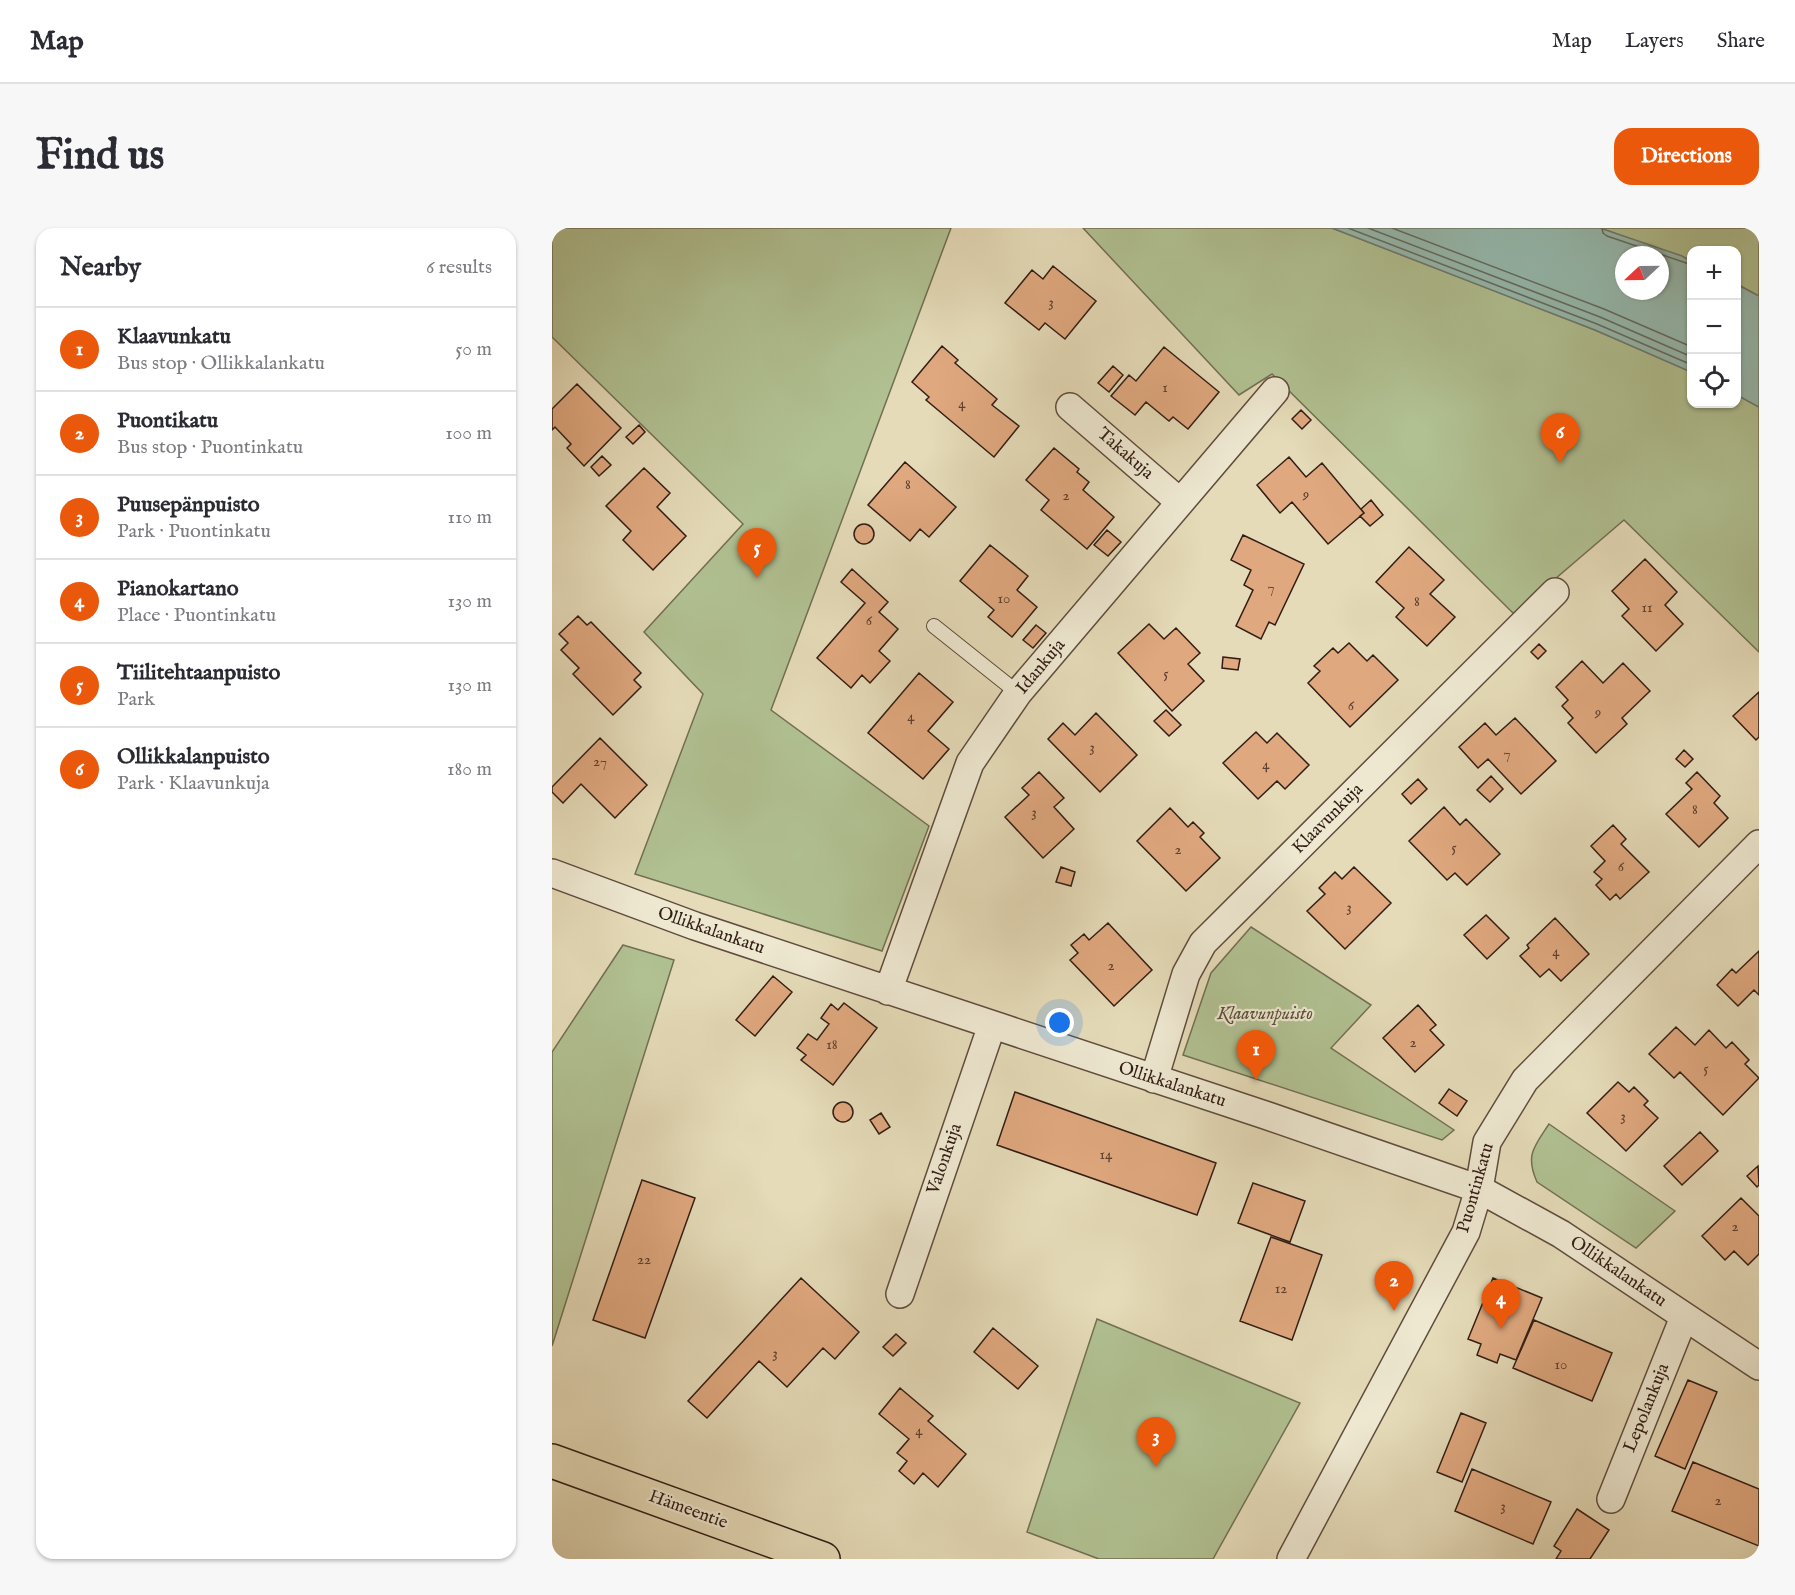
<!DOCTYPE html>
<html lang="en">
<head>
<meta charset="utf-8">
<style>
  body { margin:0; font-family:"IM FELL English",serif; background:#f7f7f7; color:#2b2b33 }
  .controls { position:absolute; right:18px; top:18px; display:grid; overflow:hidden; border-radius:12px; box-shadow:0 2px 4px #0004 }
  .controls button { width:54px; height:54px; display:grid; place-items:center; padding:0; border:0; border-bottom:2px solid #e1e1e2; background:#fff; color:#2b2b33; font:30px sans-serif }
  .compass { position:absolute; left:1063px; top:18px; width:54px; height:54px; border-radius:50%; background:#fff; box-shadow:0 2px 4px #0004; rotate:248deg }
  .you { position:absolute; left:508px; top:795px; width:21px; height:21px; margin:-15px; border:4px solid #fff; border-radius:50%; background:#1a73e8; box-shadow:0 0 0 9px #1a73e833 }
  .badge { display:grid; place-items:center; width:39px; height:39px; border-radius:50%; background:#ea580c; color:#fff; font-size:20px; font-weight:700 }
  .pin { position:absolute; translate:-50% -50px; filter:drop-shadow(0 2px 3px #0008) }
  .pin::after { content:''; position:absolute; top:32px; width:21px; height:18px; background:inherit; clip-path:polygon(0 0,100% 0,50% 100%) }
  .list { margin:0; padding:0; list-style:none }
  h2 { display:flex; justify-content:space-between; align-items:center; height:78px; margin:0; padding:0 24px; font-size:26px }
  h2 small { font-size:20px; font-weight:400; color:#7c7c81 }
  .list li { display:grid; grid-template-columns:39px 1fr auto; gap:18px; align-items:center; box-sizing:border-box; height:84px; padding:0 24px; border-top:2px solid #e1e1e2 }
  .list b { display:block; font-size:22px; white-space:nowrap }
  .list p { margin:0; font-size:20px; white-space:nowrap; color:#7c7c81 }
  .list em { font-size:20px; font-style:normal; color:#7c7c81 }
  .icon { flex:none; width:33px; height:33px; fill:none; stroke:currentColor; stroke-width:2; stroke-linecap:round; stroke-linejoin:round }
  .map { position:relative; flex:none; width:1207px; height:1331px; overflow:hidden; border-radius:18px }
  header { display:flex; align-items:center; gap:36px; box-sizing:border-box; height:84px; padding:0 30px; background:#fff; border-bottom:2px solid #e1e1e2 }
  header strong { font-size:28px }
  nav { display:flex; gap:33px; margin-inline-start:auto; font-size:21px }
  .intro { display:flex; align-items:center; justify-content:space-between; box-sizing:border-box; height:144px; padding:0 36px }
  h1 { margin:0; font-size:42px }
  .button { padding:15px 27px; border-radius:18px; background:#ea580c; color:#fff; font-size:21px; font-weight:700 }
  main { display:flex; gap:36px; padding:0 36px }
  aside { flex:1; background:#fff; border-radius:18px; box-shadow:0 2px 4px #0004 }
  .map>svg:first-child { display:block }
</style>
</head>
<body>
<header>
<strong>Map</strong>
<nav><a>Map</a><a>Layers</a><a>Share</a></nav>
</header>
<div class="intro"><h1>Find us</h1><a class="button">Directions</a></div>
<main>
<aside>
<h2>Nearby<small>6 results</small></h2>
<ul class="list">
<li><span class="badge">1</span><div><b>Klaavunkatu</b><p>Bus stop · Ollikkalankatu</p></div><em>50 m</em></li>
<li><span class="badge">2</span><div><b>Puontikatu</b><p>Bus stop · Puontinkatu</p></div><em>100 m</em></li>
<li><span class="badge">3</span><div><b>Puusepänpuisto</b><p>Park · Puontinkatu</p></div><em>110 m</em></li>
<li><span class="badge">4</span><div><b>Pianokartano</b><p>Place · Puontinkatu</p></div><em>130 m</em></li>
<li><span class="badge">5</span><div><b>Tiilitehtaanpuisto</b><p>Park</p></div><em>130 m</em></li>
<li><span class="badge">6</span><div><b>Ollikkalanpuisto</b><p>Park · Klaavunkuja</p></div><em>180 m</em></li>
</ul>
</aside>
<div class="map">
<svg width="1207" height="1331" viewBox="0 0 1207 1331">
  <rect width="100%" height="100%" fill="#e5dbb8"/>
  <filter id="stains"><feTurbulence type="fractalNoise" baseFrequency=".00333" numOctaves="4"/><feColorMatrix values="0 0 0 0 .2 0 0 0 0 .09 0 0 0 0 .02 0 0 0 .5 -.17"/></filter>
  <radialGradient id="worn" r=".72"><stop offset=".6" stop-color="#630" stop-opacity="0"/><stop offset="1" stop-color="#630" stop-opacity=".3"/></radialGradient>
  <path fill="#b1c192" stroke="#726f54" stroke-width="1.5" d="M0 0H399L219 482 377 598 330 723 83 646 151 466 92 404 191 296 0 109Z
    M531 0H780L1043 102 1136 142 1139 144 1140 176H1184L1185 167 1207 179V424L1072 292 962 386 720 146 687 167Z
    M1048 0H1207V68L1185 56 1184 22H1140L1139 33Z
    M699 699 819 777 779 820 902 902 890 912 631 827 659 745Z
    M71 717 122 732 0 1118V824Z
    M997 896 1123 983 1084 1020 985 954C973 927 982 919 997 896Z
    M545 1091 748 1175 661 1331H547L475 1304Z"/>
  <path fill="#96bbb0" stroke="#6e7c72" stroke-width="1.5" fill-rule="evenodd" d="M780 0H1048L1130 28 1139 33V144L1043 102ZM1072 27H1108V63H1072Z
    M1184 56 1207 68V179L1185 167Z"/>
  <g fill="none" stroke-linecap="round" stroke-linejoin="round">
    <path stroke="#646c62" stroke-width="1.5" d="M796 0 1045 96 1140 137
      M816 0 1048 89 1140 129
      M840 0 1052 81 1140 119
      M1050 0 1051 5 1055 8 1140 37"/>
  </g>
  <path fill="#e0a87f" stroke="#321d15" stroke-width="1.5" d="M501 38 544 73 513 111 493 95 487 102 453 75 480 42 491 51Z
    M390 118 406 132 403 135 445 171 440 177 467 198 442 229 374 172 377 169 360 154Z
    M612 119 667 164 636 201 621 189 617 193 594 174 583 187 559 168 577 147 584 153Z
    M561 138 571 147 557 164 546 155Z
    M25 156 69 200 32 238 15 220 19 216 3 199 0 202V181Z
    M749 182 759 192 750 201 740 191Z
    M87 197 93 204 81 216 74 209Z
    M502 220 527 241 525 244 537 254 531 262 562 289 535 321 489 282 497 272 474 252Z
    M50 228 59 237 47 248 39 239Z
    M737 229 754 249 770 235 812 285 776 316 740 274 728 285 705 257Z
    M353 234 404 279 377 309 368 301 358 313 316 277Z
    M92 240 118 265 105 279 134 308 101 342 71 312 79 303 54 278Z
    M819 272 831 287 818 298 808 288 812 285 809 281Z
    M302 306a10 10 0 1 1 20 0a10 10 0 1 1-20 0Z
    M555 302 569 314 556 328 542 317Z
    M691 307 752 336 723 397 717 394 709 411 684 398 701 362 692 357 699 342 679 332Z
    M438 317 476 348 465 362 485 379 460 409 436 389 442 382 408 353Z
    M857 319 892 352 878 366 903 389 875 418 844 389 852 380 824 354Z
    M1093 331 1125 364 1113 377 1131 396 1104 423 1070 388 1077 381 1060 363Z
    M300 341 336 374 327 384 346 401 327 423 338 433 318 455 310 447 299 460 265 430 313 375 289 354Z
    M26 388 35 397 39 394 89 445 82 452 89 459 61 487 21 446 27 440 9 422 16 415 7 406Z
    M597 396 612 411 624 400 648 425 636 436 652 453 620 483 566 425Z
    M484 397 494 405 481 420 471 412Z
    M797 415 815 433 821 427 846 452 798 499 756 455 768 443 762 438 781 420 786 425Z
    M987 416 994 423 986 431 979 424Z
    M671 429 688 431 686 442 670 440Z
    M1030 433 1051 455 1071 435 1098 463 1070 490 1075 496 1044 525 1016 495 1021 490 1010 478 1016 472 1004 459Z
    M367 445 401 474 376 503 397 521 371 551 316 505Z
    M1207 464V509L1204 512 1181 488Z
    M614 482 629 497 617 508 602 493Z
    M544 485 585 527 548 564 496 511 511 495 523 507Z
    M963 490 1004 533 969 566 936 531 926 540 907 519 933 495 944 507Z
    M704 504 715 515 725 505 757 537 733 561 725 553 706 571 671 535Z
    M48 510 95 557 63 590 29 556 11 575 0 564V559Z
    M1132 522 1141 531 1133 539 1124 531Z
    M487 544 512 570 502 579 522 601 491 630 453 589 477 567 470 560Z
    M1145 544 1168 568 1162 575 1176 590 1147 619 1114 586 1140 561 1134 555Z
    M939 548 951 561 938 574 925 562Z
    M866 551 875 561 859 576 850 566Z
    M892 579 908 597 914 591 948 626 915 657 903 645 895 652 857 613Z
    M618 580 636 599 641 594 652 605 648 609 668 630 634 663 585 613Z
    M1061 597 1074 611 1069 616 1097 644 1068 671 1064 666 1058 672 1044 657 1050 651 1042 644 1053 633 1039 618Z
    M509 639 523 644 519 658 504 654Z
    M802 639 839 675 793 721 755 683 773 666 767 660 783 644 790 651Z
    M934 687 957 710 935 731 912 707Z
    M1003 690 1037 726 1009 753 997 741 988 749 968 728 977 720 975 717Z
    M556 695 600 742 562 778 518 732 526 725 519 717 532 706 537 712Z
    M1207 723V767L1202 762 1186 778 1165 757 1180 741 1184 745Z
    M221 748 240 764 203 808 184 792Z
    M292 775 325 800 281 857 249 832 254 827 245 820 256 806 265 812 277 796 269 790 279 776 286 782Z
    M866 777 884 797 878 802 892 817 863 844 831 810Z
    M1124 799 1143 817 1157 802 1174 820 1180 814 1197 832 1193 836 1207 850 1171 887 1128 844 1122 850 1097 826Z
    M1066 854 1077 864 1082 859 1096 873 1092 877 1106 890 1074 923 1035 885Z
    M897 861 915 873 905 888 887 875Z
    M463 864 664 935 645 987 445 917Z
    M281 884a10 10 0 1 1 20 0a10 10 0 1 1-20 0Z
    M329 885 338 899 327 906 318 892Z
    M1148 904 1166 923 1130 957 1112 938Z
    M1206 938 1207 957 1205 959 1195 948Z
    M90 952 143 970 93 1110 41 1092Z
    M701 955 753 973 738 1014 686 995Z
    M1189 970 1207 988V1026L1196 1037 1182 1023 1173 1032 1150 1008Z
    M719 1009 770 1027 740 1112 688 1093Z
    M249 1050 307 1104 283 1131 271 1120 235 1159 207 1133 155 1190 136 1173Z
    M941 1050 990 1070 964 1132 948 1126 945 1135 925 1127 929 1116 916 1111Z
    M982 1092 1060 1125 1040 1173 961 1140Z
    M441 1100 486 1138 466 1161 422 1124Z
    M344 1106 354 1115 341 1128 331 1119Z
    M1136 1152 1165 1164 1133 1241 1103 1228Z
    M348 1160 381 1188 376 1193 414 1226 386 1259 371 1245 362 1256 347 1243 355 1233 345 1225 357 1211 327 1186Z
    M909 1185 934 1195 910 1254 885 1244Z
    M1141 1234 1207 1261V1318L1120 1283Z
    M920 1241 999 1274 981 1316 903 1283Z
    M1025 1281 1057 1302 1038 1331H1004L1009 1323 1002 1318Z"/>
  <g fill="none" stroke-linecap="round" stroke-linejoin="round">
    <g stroke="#5f4c3e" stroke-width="16">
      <path id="lane" d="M382 398 466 465"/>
    </g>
    <g stroke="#5f4c3e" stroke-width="30">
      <path id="street" d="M518 179 628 274
        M0 645 143 698 713 887 927 961 1009 1006 1207 1138
        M336 763 418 535 466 465 723 163
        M602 851 634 746 651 715 1003 364
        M348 1066 440 797
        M1059 1271 1132 1089
        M739 1331 914 1004 927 961 935 914 973 852 1207 616"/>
    </g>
    <g stroke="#321d15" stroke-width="36">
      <path id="primary" d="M0 1233 271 1331"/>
    </g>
    <use href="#lane" stroke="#eee8d1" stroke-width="14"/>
    <use href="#street" stroke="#eee8d1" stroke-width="27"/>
    <use href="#primary" stroke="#e5dbb8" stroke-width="33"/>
  </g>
  <g text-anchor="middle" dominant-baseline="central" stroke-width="4.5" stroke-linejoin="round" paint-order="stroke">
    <g font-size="15" fill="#5e4030">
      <text x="499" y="74">3</text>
      <text x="613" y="159">1</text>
      <text x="410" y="175">4</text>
      <text x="356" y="256">8</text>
      <text x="754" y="266">9</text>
      <text x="514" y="267">2</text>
      <text x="719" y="359">7</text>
      <text x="452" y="370">10</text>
      <text x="865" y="373">8</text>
      <text x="1095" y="379">11</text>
      <text x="317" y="392">6</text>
      <text x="614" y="445">5</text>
      <text x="799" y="477">6</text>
      <text x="1046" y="484">9</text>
      <text x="359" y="488">4</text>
      <text x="540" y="519">3</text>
      <text x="955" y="525">7</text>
      <text x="48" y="533">27</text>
      <text x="714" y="536">4</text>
      <text x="1143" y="581">8</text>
      <text x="482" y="584">3</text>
      <text x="902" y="619">5</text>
      <text x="626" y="621">2</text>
      <text x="1069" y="638">6</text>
      <text x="797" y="679">3</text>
      <text x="1004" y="723">4</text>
      <text x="559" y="737">2</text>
      <text x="861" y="814">2</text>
      <text x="280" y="816">18</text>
      <text x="1154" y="840">5</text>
      <text x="1071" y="888">3</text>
      <text x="554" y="926">14</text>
      <text x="1183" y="998">2</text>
      <text x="92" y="1031">22</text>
      <text x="729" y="1060">12</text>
      <text x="223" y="1125">3</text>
      <text x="1009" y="1136">10</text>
      <text x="367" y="1202">4</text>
      <text x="1166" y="1272">2</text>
      <text x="951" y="1278">3</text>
    </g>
    <g font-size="18" fill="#321d15" stroke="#eee8d1">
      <text transform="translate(573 226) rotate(41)">Takakuja</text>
      <text transform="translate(489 439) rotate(-50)">Idankuja</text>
      <text transform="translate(776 591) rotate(-45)">Klaavunkuja</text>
      <text transform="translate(159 703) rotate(19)">Ollikkalankatu</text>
      <text transform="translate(620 857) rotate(18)">Ollikkalankatu</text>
      <text transform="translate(393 931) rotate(-71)">Valonkuja</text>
      <text transform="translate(924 960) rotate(-74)">Puontinkatu</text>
      <text transform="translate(1066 1044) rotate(34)">Ollikkalankatu</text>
      <text transform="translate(1095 1180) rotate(-68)">Lepolankuja</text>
      <text transform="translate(136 1282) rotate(20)">Hämeentie</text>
    </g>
    <g font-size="18" font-style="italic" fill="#584e3a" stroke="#eee8d1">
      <text x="713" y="786">Klaavunpuisto</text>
    </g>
  </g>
  <rect width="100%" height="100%" filter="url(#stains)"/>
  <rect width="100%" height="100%" fill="url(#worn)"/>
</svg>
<div class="controls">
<button>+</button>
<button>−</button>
<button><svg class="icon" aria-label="locate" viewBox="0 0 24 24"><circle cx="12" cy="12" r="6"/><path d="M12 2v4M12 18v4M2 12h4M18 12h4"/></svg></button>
</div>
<svg class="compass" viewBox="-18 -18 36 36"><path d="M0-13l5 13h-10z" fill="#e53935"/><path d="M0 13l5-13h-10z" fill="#7c7c81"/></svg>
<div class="you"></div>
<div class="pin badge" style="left:704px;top:852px">1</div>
<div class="pin badge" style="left:842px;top:1083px">2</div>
<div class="pin badge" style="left:604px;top:1239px">3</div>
<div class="pin badge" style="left:949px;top:1101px">4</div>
<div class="pin badge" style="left:205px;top:350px">5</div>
<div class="pin badge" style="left:1008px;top:235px">6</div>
</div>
</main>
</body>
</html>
